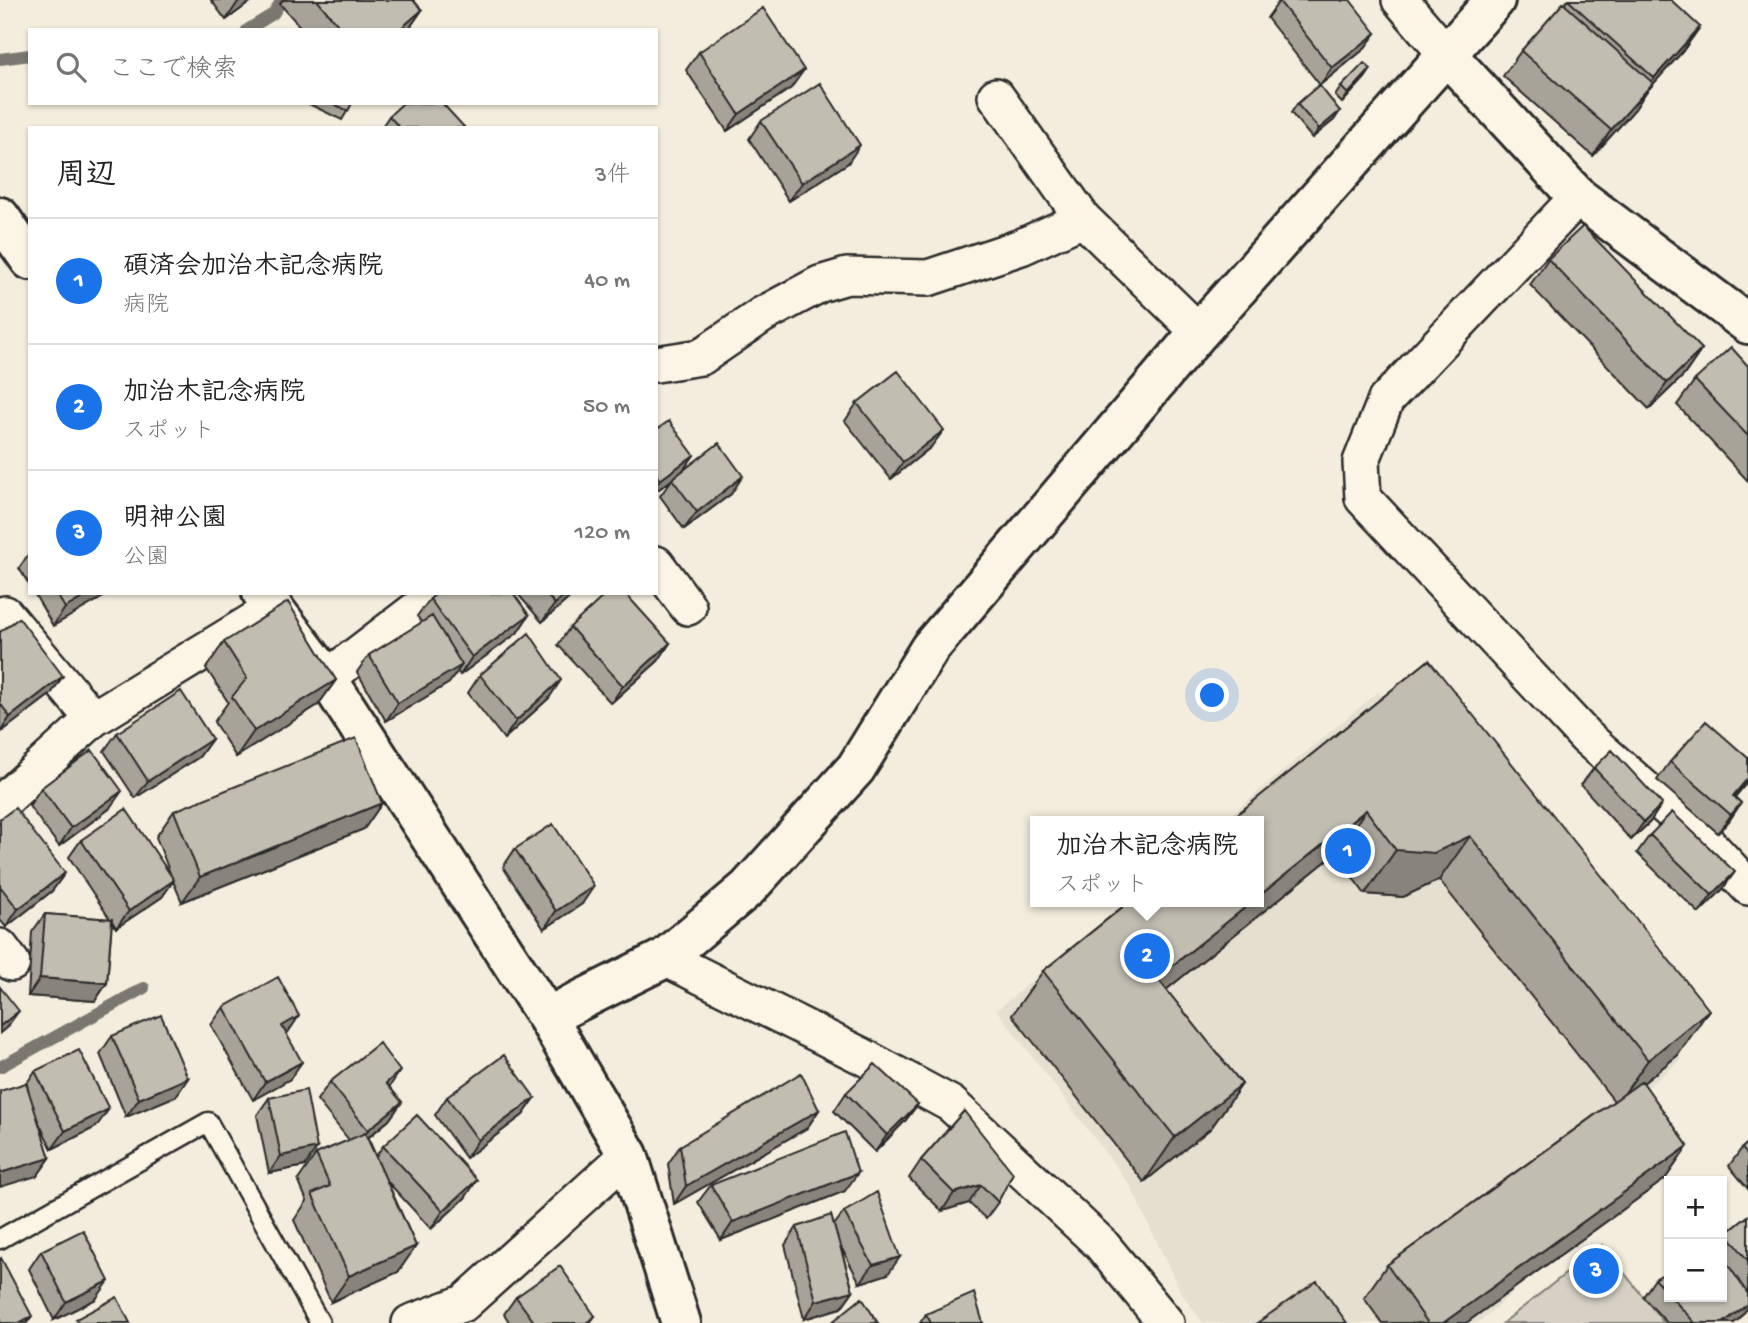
<!DOCTYPE html>
<html lang="ja">
<head>
<meta charset="utf-8">
<style>
  body { margin:0; font-family:"Gochi Hand","Klee One",sans-serif; background:#f2f2f2; color:#222 }
  .controls { position:absolute; right:21px; bottom:21px; display:grid; overflow:hidden; border-radius:0px; box-shadow:0 2px 5px #0004 }
  .controls button { width:63px; height:63px; display:grid; place-items:center; padding:0; border:0; border-bottom:2px solid #e0e0e0; background:#fff; color:#222; font:35px sans-serif }
  .you { position:absolute; left:1213px; top:696px; width:24px; height:24px; margin:-18px; border:5px solid #fff; border-radius:50%; background:#1a73e8; box-shadow:0 0 0 10px #1a73e833 }
  .badge { display:grid; place-items:center; width:46px; height:46px; border-radius:50%; background:#1a73e8; color:#fff; font-size:23px; font-weight:700 }
  .pin { position:absolute; translate:-50% -50%; border:4px solid #fff; box-shadow:0 2px 7px #0006 }
  .popup { position:absolute; left:1030px; top:816px; width:234px; height:91px; box-sizing:border-box; display:grid; place-content:center; border-radius:0px; background:#fff; filter:drop-shadow(0 2px 5px #0005); font-size:23px; white-space:nowrap; color:#767676 }
  .popup b { font-size:26px; color:#222 }
  .popup::after { content:''; position:absolute; left:50%; top:100%; margin-left:-14px; border:14px solid transparent; border-top-color:#fff }
  .list { margin:0; padding:0; list-style:none }
  h2 { display:flex; justify-content:space-between; align-items:center; height:91px; margin:0; padding:0 28px; font-size:30px }
  h2 small { font-size:23px; font-weight:400; color:#767676 }
  .list li { display:grid; grid-template-columns:46px 1fr auto; gap:21px; align-items:center; box-sizing:border-box; height:126px; padding:0 28px; border-top:2px solid #e0e0e0 }
  .list b { display:block; font-size:26px; white-space:nowrap }
  .list p { margin:0; font-size:23px; white-space:nowrap; color:#767676 }
  .list em { font-size:23px; font-style:normal; color:#767676 }
  .icon { flex:none; width:38px; height:38px; fill:none; stroke:currentColor; stroke-width:2; stroke-linecap:round; stroke-linejoin:round }
  .map { position:relative; flex:none; width:1748px; height:1323px; overflow:hidden }
  .search { position:absolute; background:#fff; box-shadow:0 2px 5px #0004; left:28px; top:28px; width:630px; height:77px; display:flex; align-items:center; gap:18px; box-sizing:border-box; padding:0 24px; border-radius:0px; color:#767676; font-size:26px }
  .panel { position:absolute; background:#fff; box-shadow:0 2px 5px #0004; left:28px; top:126px; width:630px; height:469px; border-radius:0px }
  .map>svg:first-child { display:block }
</style>
</head>
<body>
<div class="map">
<svg width="1748" height="1323" viewBox="0 0 1748 1323">
  <rect width="100%" height="100%" fill="#f4edde"/>
  <filter id="ink" filterUnits="userSpaceOnUse"><feTurbulence type="fractalNoise" baseFrequency=".0143" numOctaves="2"/><feDisplacementMap in="SourceGraphic" scale="14" xChannelSelector="R" yChannelSelector="G"/><feConvolveMatrix kernelMatrix="1 2 1 2 8 2 1 2 1" color-interpolation-filters="sRGB"/></filter>
  <g filter="url(#ink)">
    <path fill="#e5dfd0" d="M1378 692 1681 1060 1607 1120 1648 1175 1478 1323H1203L1180 1291 1130 1185 997 1010 1126 902H1259V821H1223Z"/>
    <path fill="#d6d1c4" stroke="#807e78" stroke-width="2" d="M1602 1245 1664 1323H1503Z"/>
    <g fill="none" stroke-linecap="round" stroke-linejoin="round">
      <path stroke="#7a7771" stroke-width="12" d="M247 30 273 14 282 0
        M0 59 30 55
        M0 1067 144 988"/>
      <g stroke="#2b2b2b" stroke-width="23">
        <path id="service" d="M0 1239 208 1122 320 1323"/>
      </g>
      <g stroke="#2b2b2b" stroke-width="40">
        <path id="minor" d="M1400 0 1447 55
          M996 96 1083 219 1199 332
          M1578 197 1386 400 1361 462 1363 498 1586 737 1708 844 1748 887
          M656 364 701 357 762 315 820 284 847 276 928 278 1021 247 1083 219
          M656 564 688 607
          M0 618 5 614 93 719
          M327 678 438 593
          M0 804 93 719 273 609
          M0 947 12 963
          M665 958 862 1056 951 1104 1101 1244 1166 1323
          M410 1323 464 1303 628 1155"/>
      </g>
      <g stroke="#2b2b2b" stroke-width="44">
        <path id="tertiary" d="M1447 55 1578 197 1748 324
          M0 217 30 260
          M262 593 327 678 547 1017 628 1155 681 1323
          M547 1017 665 958 748 888 856 768 930 648 1199 332 1495 0"/>
      </g>
      <use href="#service" stroke="#fcf5e5" stroke-width="18"/>
      <use href="#minor" stroke="#fcf5e5" stroke-width="35"/>
      <use href="#tertiary" stroke="#fcf5e5" stroke-width="38"/>
    </g>
    <path fill="#a7a398" stroke="#2b2b2b" stroke-width="2" d="M211 0H253L226 20Z
      M283 0H413L422 10 408 30H303L280 4Z
      M1280 0 1376 33 1363 50 1320 85 1267 18Z
      M1568 0 1700 27 1682 52 1646 92 1635 109 1593 156 1503 76 1521 51Z
      M699 52 791 88 727 131 686 70Z
      M1371 69 1365 78 1342 103 1335 96 1341 87Z
      M307 103H352L342 120Z
      M1297 104 1340 111 1334 120 1312 138 1291 113Z
      M389 116 465 128H381Z
      M761 121 848 163 789 201 749 139Z
      M1548 259 1702 349 1684 375 1649 409 1530 285Z
      M1748 366V481L1677 405 1695 380Z
      M857 403 931 447 891 479 845 421Z
      M656 430 694 455 683 470 731 494 684 529 660 496 671 481 656 491Z
      M30 552V586L19 568Z
      M34 593H106L103 597 53 626Z
      M517 593H575L542 622Z
      M430 599 529 615 517 633 460 675 457 671 449 683 386 721 357 672 369 655 422 623 417 616Z
      M570 627 670 643 658 661 611 703 558 645Z
      M0 632 51 694 0 733Z
      M224 642 336 680 318 705 236 757 214 722 228 702 206 668Z
      M1429 660 1678 1055 1643 1083 1688 1146 1665 1179 1466 1323H1382L1364 1298 1387 1265 1614 1101 1439 880 1403 897 1365 894 1335 854 1166 990 1242 1084 1211 1128 1144 1182 1012 1015 1043 971Z
      M480 675 549 698 504 739 468 693Z
      M117 733 212 739 199 757 135 798 104 751Z
      M1748 758V781L1735 797 1741 803 1729 821 1718 833 1657 780 1670 762Z
      M1594 768 1650 822 1631 840 1581 785Z
      M41 788 109 809 59 846 29 806Z
      M382 803 364 829 182 902 173 881 162 897 116 928 112 921 107 983 95 1001 28 996 32 932 45 914 110 919 69 857 81 840 170 873 156 837 174 811Z
      M0 819 65 873 52 891 6 927 0 920Z
      M1650 835 1722 890 1699 913 1637 853Z
      M515 849 582 904 544 929 503 867Z
      M224 1007 286 1034 290 1079 253 1100 211 1025Z
      M112 1036 188 1078 176 1096 126 1117 100 1054Z
      M35 1071 96 1127 52 1149 38 1121 50 1158 37 1176 27 1083Z
      M330 1082 389 1087 402 1102 389 1120 368 1138 376 1156 383 1146 465 1198 431 1229 387 1181 416 1246 398 1272 331 1302 294 1220 307 1201 298 1180 316 1154 349 1140 317 1100Z
      M846 1093 918 1104 905 1121 875 1152 834 1111Z
      M447 1097 535 1098 523 1115 466 1158 435 1115Z
      M269 1098 305 1166 269 1173 257 1115Z
      M819 1110 807 1128 674 1204 668 1164 680 1146Z
      M964 1111 998 1202 986 1219 969 1203 942 1211 909 1178 921 1160Z
      M1748 1143V1189L1729 1166 1742 1148Z
      M711 1185 845 1191 721 1240 698 1202Z
      M844 1212 888 1274 860 1283 840 1245 853 1291 841 1308 804 1319 785 1245 797 1227 834 1225Z
      M1748 1216V1307L1740 1318 1734 1323H1667L1643 1297 1655 1279 1669 1271V1297H1722V1241L1727 1233Z
      M41 1251 96 1299 54 1320 29 1269Z
      M516 1297 595 1316 590 1323H510L504 1314Z
      M926 1314 983 1323H920Z"/>
    <path fill="#88847c" stroke="#2b2b2b" stroke-width="2" d="M241 0H253L226 20 238 2Z
      M422 10 408 30H399Z
      M1700 27 1682 52 1646 92 1635 109 1593 156 1611 130 1640 97 1654 78Z
      M1376 33 1363 50 1320 85 1332 68Z
      M1371 69 1365 78 1342 103 1348 94Z
      M804 70 791 88 727 131 739 114Z
      M1340 111 1334 120 1312 138 1319 129Z
      M860 145 848 163 789 201 802 183Z
      M1702 349 1684 375 1649 409 1667 383Z
      M944 430 931 447 891 479 903 462Z
      M694 455 681 473 656 491V485L660 480Z
      M743 476 731 494 684 529 697 512Z
      M91 593H106L103 597 53 626 65 608Z
      M567 593H575L542 622 555 604Z
      M529 615 517 633 460 675 472 657Z
      M670 643 658 661 611 703 623 686Z
      M462 665 449 683 386 721 398 703Z
      M63 676 51 694 0 733 10 717Z
      M336 680 318 705 236 757 254 731Z
      M561 680 549 698 504 739 516 721Z
      M212 739 199 757 135 798 148 781Z
      M1748 778V781L1746 784 1724 809 1733 796Z
      M122 791 109 809 59 846 71 828Z
      M382 803 364 829 182 902 200 877Z
      M1741 803 1729 821 1718 833 1731 815Z
      M1662 804 1650 822 1631 840 1644 822Z
      M1366 810 1335 854 1126 1022 1157 978 1252 902H1259V896Z
      M1470 836 1439 880 1403 897 1365 894 1396 850Z
      M1735 872 1722 890 1699 913 1712 895Z
      M65 873 52 891 6 927 18 909Z
      M174 880 162 897 116 928 129 911Z
      M594 886 582 904 544 929 556 911Z
      M40 978 107 983 95 1001 28 996Z
      M1709 1010 1678 1055 1617 1104 1648 1060Z
      M19 1011 6 1028 0 1033V1026Z
      M299 1016 287 1034 269 1043 282 1026Z
      M302 1062 290 1079 253 1100 265 1082Z
      M400 1071 388 1089 386 1083Z
      M188 1078 176 1096 126 1117 139 1099Z
      M1242 1084 1211 1128 1144 1182 1175 1137Z
      M535 1098 523 1115 466 1158 478 1140Z
      M402 1102 389 1120 355 1148 368 1130Z
      M918 1104 905 1121 875 1152 887 1135Z
      M109 1109 96 1127 52 1149 65 1131Z
      M819 1110 807 1128 674 1204 686 1186Z
      M1688 1146 1665 1179 1466 1323H1443Z
      M317 1148 305 1166 269 1173 281 1156Z
      M50 1158 37 1176 0 1187V1173Z
      M858 1173 845 1191 721 1240 733 1222Z
      M477 1180 465 1198 431 1229 443 1211Z
      M981 1185 969 1203 942 1211 954 1193Z
      M416 1246 398 1272 331 1302 349 1276Z
      M900 1257 888 1274 860 1283 873 1265Z
      M109 1281 96 1299 54 1320 66 1302Z
      M853 1291 841 1308 804 1319 816 1301Z
      M1748 1304V1307L1740 1318 1734 1323H1723Z
      M32 1316 27 1323H19Z"/>
    <path fill="#c2bdb1" stroke="#2b2b2b" stroke-width="2" d="M317 0H413L422 10 399 30H342Z
      M1280 0H1341L1342 1 1344 0H1350L1376 33 1332 68 1279 1Z
      M1568 0H1671L1700 27 1654 78Z
      M1563 3 1653 83 1611 130 1521 51Z
      M763 8 804 70 739 114 699 52Z
      M1364 63 1371 69 1348 94 1341 87Z
      M820 83 860 145 802 183 761 121Z
      M1319 85 1340 111 1319 129 1297 104Z
      M332 103H352L348 111Z
      M403 103H442L465 128H400L389 116Z
      M1583 226 1702 349 1667 383 1548 259Z
      M1731 347 1748 366V436L1695 380Z
      M898 371 944 430 903 462 857 403Z
      M669 421 694 455 660 480 656 474V430Z
      M719 443 743 476 697 512 672 479Z
      M56 593H91L65 608Z
      M437 593H513L529 615 472 657 430 599Z
      M545 593H567L555 604Z
      M607 593H625L670 643 623 686 570 627Z
      M288 602 336 680 254 731 232 697 247 678 224 642Z
      M432 616 462 665 398 703 369 655Z
      M19 618 63 676 10 717 0 703V632Z
      M529 633 561 680 516 721 480 675Z
      M1429 660 1709 1010 1648 1060 1470 836 1434 853 1396 850 1366 810 1259 896V821H1229Z
      M181 691 212 739 148 781 117 733Z
      M1706 721 1748 758V778L1733 796 1741 803 1731 815 1670 762Z
      M356 738 382 803 200 877 174 811Z
      M92 750 122 791 71 828 41 788Z
      M1612 750 1662 804 1644 822 1594 768Z
      M15 808 65 873 18 909 0 886V819Z
      M126 809 174 880 129 911 81 840Z
      M1672 812 1735 872 1712 895 1650 835Z
      M553 824 594 886 556 911 515 849Z
      M1129 902H1252L1157 978 1242 1084 1175 1137 1043 971Z
      M45 914 112 919 107 983 40 978Z
      M278 977 299 1016 282 1026 302 1062 265 1082 224 1007Z
      M0 987 19 1011 0 1026Z
      M161 1015 188 1078 139 1099 112 1036Z
      M379 1043 400 1071 386 1083 402 1102 368 1130 330 1082Z
      M79 1050 109 1109 65 1131 35 1071Z
      M504 1055 535 1098 478 1140 447 1097Z
      M875 1064 918 1104 887 1135 846 1093Z
      M801 1073 819 1110 686 1186 680 1146Z
      M1642 1081 1688 1146 1443 1323H1428L1387 1265Z
      M26 1083 50 1158 0 1173V1091Z
      M306 1090 317 1148 281 1156 269 1098Z
      M964 1111 1013 1173 998 1202 981 1185 954 1193 921 1160Z
      M417 1115 477 1180 443 1211 383 1146Z
      M845 1132 858 1173 733 1222 711 1185Z
      M365 1133 416 1246 349 1276 312 1194 330 1186 316 1154Z
      M1748 1143V1156L1742 1148Z
      M877 1192 900 1257 873 1265 844 1212Z
      M831 1215 853 1291 816 1301 797 1227Z
      M1748 1216V1261L1727 1233Z
      M83 1230 109 1281 66 1302 41 1251Z
      M1722 1256 1748 1294V1304L1723 1323H1695L1671 1297H1722Z
      M1 1258 32 1316 19 1323H0V1259Z
      M560 1266 595 1316 586 1323H535L516 1297Z
      M1669 1271V1294L1655 1279Z
      M1317 1281 1347 1323H1257Z
      M974 1293 983 1323H931L926 1314Z
      M117 1297 130 1323H79L76 1319Z
      M862 1298 878 1323H831Z"/>
  </g>
</svg>
<div class="controls">
<button>+</button>
<button>−</button>
</div>
<div class="you"></div>
<div class="pin badge" style="left:1348px;top:851px">1</div>
<div class="pin badge" style="left:1147px;top:956px">2</div>
<div class="popup"><b>加治木記念病院</b>スポット</div>
<div class="pin badge" style="left:1596px;top:1271px">3</div>
<div class="search"><svg class="icon" aria-label="search" viewBox="0 0 24 24"><circle cx="10" cy="10" r="6"/><path d="M15 15l6 6"/></svg>ここで検索</div>
<section class="panel">
<h2>周辺<small>3件</small></h2>
<ul class="list">
<li><span class="badge">1</span><div><b>碩済会加治木記念病院</b><p>病院</p></div><em>40 m</em></li>
<li><span class="badge">2</span><div><b>加治木記念病院</b><p>スポット</p></div><em>50 m</em></li>
<li><span class="badge">3</span><div><b>明神公園</b><p>公園</p></div><em>120 m</em></li>
</ul>
</section>
</div>
</body>
</html>
